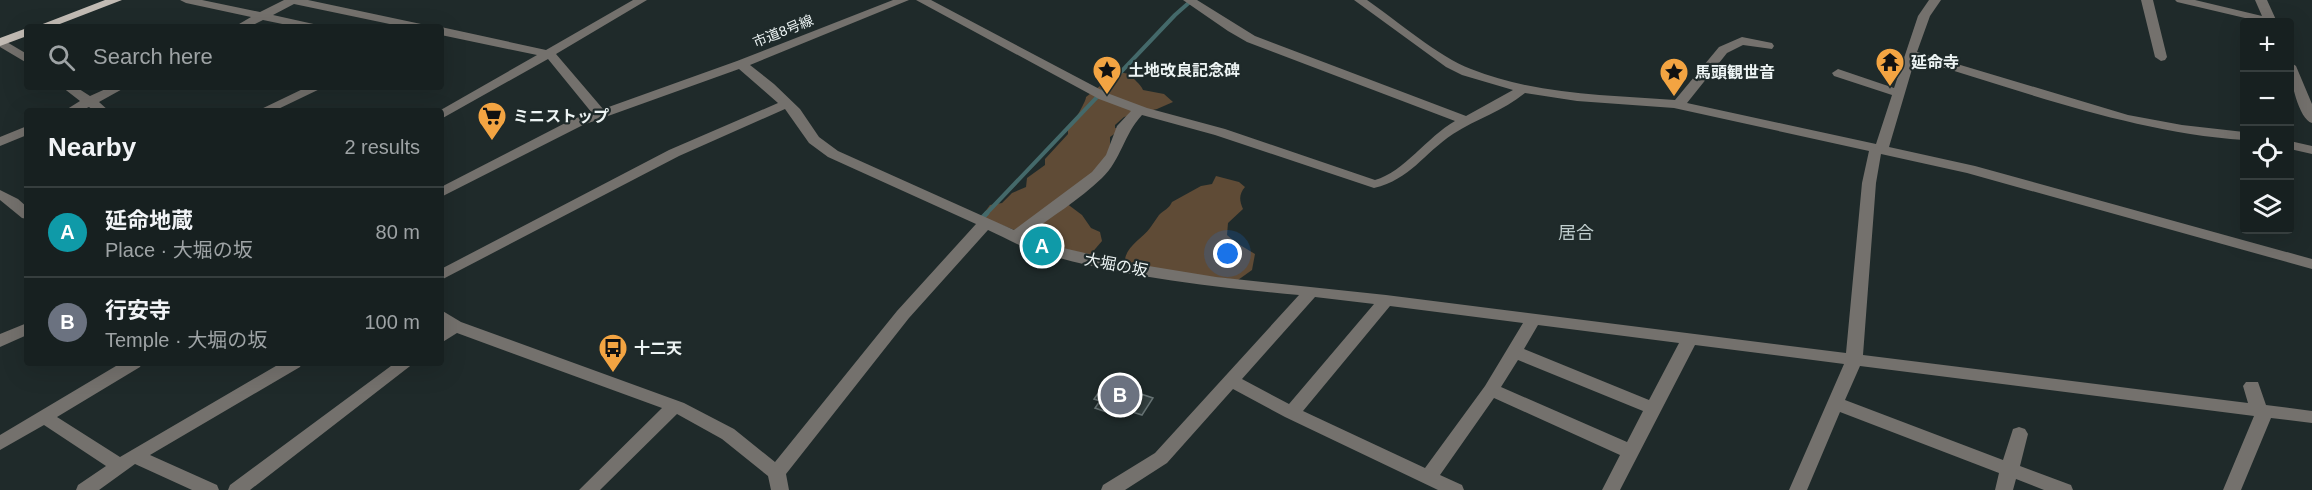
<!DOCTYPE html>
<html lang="en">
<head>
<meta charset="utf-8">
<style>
  body { margin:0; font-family:Arial,"Noto Sans JP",sans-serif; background:#242d2d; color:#f1f3f6 }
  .controls { position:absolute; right:18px; top:18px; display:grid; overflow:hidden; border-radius:6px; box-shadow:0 6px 24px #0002 }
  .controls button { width:54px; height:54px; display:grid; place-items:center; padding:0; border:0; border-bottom:2px solid #363e3e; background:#172020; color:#f1f3f6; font:30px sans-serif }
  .you { position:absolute; left:1228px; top:254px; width:21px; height:21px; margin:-15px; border:4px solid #fff; border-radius:50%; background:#1a73e8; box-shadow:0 0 0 9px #1a73e833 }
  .badge { display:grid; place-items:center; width:39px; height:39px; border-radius:50%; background:#1a73e8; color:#fff; font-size:20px; font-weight:700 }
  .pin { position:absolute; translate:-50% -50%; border:3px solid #fff; box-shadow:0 2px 6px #0006 }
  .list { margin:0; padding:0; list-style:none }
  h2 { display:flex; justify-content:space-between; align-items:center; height:78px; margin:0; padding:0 24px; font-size:26px }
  h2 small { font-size:20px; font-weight:400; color:#9ea3a5 }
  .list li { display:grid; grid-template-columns:39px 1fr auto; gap:18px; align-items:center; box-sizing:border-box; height:90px; padding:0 24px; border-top:2px solid #363e3e }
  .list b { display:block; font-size:22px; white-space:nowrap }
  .list p { margin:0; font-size:20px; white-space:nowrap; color:#9ea3a5 }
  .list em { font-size:20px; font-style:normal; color:#9ea3a5 }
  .icon { flex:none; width:33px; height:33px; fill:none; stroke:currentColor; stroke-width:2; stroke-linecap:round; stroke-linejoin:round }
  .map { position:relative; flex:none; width:2312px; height:490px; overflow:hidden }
  .search { position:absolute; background:#172020; box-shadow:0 6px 24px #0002; left:24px; top:24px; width:420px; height:66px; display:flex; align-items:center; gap:15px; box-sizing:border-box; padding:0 21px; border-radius:6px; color:#9ea3a5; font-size:22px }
  .panel { position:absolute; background:#172020; box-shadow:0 6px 24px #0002; left:24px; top:108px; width:420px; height:258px; border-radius:6px }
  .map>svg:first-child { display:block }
</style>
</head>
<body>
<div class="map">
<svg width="2312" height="490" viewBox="0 0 2312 490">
  <rect width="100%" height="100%" fill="#1f2a2a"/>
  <path fill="#5f4b36" d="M1119 72 1129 74C1134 80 1140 83 1143 90L1164 94 1173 102 1157 109 1124 117 1115 125V128H1118L1117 132 1110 137V154L1106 161 1062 200 1082 215 1091 228 1100 232 1102 241 1090 255 1024 239 1025 234 1042 243 1048 239 1045 232 1017 231 981 217 990 205 1002 203 1012 193 1026 187 1027 178 1045 165V159L1068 134V130C1071 127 1086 102 1086 97L1105 82 1108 75Z
    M1216 176 1239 182 1245 187C1239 194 1239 200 1243 209L1228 223 1227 235 1235 242 1255 254 1252 270 1238 280 1126 267C1120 250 1141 240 1150 228 1153 224 1156 219 1159 215 1164 210 1169 209 1172 202L1201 186 1212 184Z"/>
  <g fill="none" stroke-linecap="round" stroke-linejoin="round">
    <path stroke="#44696a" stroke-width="4" d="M985 215 1175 15 1192 0"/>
    <path stroke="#44696a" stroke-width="5" d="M982 218 987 213"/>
  </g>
  <path fill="#333f3f" stroke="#667273" stroke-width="1.5" d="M1114 378 1139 386 1135 392 1153 398 1142 415 1126 410 1121 417 1095 408 1100 401 1094 399 1104 385 1108 386Z"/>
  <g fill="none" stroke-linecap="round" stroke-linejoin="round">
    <path fill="#74716d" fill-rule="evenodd" d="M180 0H202L260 12 284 0H308L421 24 427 27H404L294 4 273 15 318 25 320 27H297L263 20 249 27H234L251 17 186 3Z
      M633 0H647L556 54 603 109 737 61 893 0H909L750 65 774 84 800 109 819 137 838 151 1014 230 1092 172 1106 155 1117 126 1131 111 1099 99 916 0H931L1107 93 1147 108 1225 129 1375 180C1404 172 1427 137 1455 121L1247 42 1228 31 1183 0H1197L1255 36 1466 116 1513 90 1462 75 1446 67 1354 0H1367C1396 20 1439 57 1471 69 1536 95 1607 95 1675 100L1719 47 1742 37 1772 43 1774 46 1772 49 1743 45 1727 53 1687 103 1876 144 1892 95 1834 76 1832 73 1838 69 1894 88 1918 16 1929 0H1941L1930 16 1917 52 2128 115 2182 125 2244 132V140C2131 132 2023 91 1915 59L1889 147 1975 166 2312 259V269L1967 173 1881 154 1876 183 1863 355 2248 403 2243 386 2246 382H2258L2266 405 2312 411V423L2271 418 2241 490H2223L2254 416 1860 366 1845 400 2003 460 2013 429 2019 427 2025 429 2028 434 2020 466 2071 485 2073 490H2044L2016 479 2013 490H1995L1999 473 1840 412 1807 490H1789L1844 364 1695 345 1620 490H1602L1620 455 1494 398 1440 475 1462 485 1464 490H1438L1285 417 1233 389 1167 463 1125 490H1101L1103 485 1155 453 1299 295C1212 287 1122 277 1038 252 1020 247 1004 237 988 230L909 318 786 474 789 490H771L768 476 722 439 677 414 600 490H579L662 408 457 333 441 343V329L444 326 441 323V310L461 322 684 403 734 429 775 462 897 311 976 224 828 157 809 143 785 109 679 156 441 280V269L669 150 778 103 739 69 583 125 441 197V187L573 119 592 113 548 59 441 119V111H439L537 55 441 35V27L546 50ZM1525 93 1577 101 1674 108 1869 151 1862 183 1846 353 1386 295 1216 277 1124 262 1046 244 1026 236C1051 217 1079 200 1102 178 1121 160 1124 134 1142 115L1215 135 1374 188C1411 179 1423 154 1453 134 1476 119 1503 111 1525 93ZM1315 297 1374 304 1289 404 1242 379ZM1390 306 1523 323 1485 386 1425 468 1303 411ZM1538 325 1679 343 1649 400 1524 349ZM1518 360 1643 411 1627 442 1501 387Z
      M2141 0H2153L2167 57 2165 60 2161 61 2155 57Z
      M2175 0H2195L2262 16 2255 0H2267L2277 22H2262L2177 2Z
      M0 38 27 54V63L0 47Z
      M2290 62 2296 66 2312 104V123C2298 119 2289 75 2290 62Z
      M62 87H76L90 96 110 87H126L99 102 109 111H94L89 107 80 111H64L80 101Z
      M307 87H324L274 111H257Z
      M27 126V135L0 146V137Z
      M2290 141 2312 146V154L2290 149Z
      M0 190 18 199 27 207V219L22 218 0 200Z
      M27 323V335L0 347V334Z
      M121 363H142L140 367 57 417 120 457 281 363H302L300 367 150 455 217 485 219 490H192L135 464 99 490H76L78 485 106 466 44 425 0 450V435Z
      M395 363H414L250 490H228L230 485Z"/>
    <path fill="#c2bbb4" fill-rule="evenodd" d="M105 0H122L52 27H35Z
      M27 28V36L0 46V38Z"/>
  </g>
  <defs>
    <g id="temple-pin" transform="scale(1.5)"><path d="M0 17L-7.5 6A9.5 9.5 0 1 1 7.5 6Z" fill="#f3a442" stroke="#1f2a2a"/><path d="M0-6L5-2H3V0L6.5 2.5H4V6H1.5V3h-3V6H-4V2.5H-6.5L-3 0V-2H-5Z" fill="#111"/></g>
    <g id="sight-pin" transform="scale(1.5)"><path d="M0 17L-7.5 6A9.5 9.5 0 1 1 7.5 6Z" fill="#f3a442" stroke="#1f2a2a"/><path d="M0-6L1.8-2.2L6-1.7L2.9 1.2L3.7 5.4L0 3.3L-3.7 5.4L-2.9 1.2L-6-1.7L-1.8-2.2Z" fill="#111"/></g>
    <g id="supermarket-pin" transform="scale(1.5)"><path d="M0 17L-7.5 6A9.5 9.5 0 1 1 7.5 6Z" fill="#f3a442" stroke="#1f2a2a"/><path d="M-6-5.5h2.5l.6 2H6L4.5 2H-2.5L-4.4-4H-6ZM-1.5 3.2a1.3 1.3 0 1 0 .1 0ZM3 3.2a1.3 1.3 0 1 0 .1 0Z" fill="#111"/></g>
    <g id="bus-pin" transform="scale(1.5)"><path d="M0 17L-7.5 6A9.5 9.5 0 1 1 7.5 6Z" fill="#f3a442" stroke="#1f2a2a"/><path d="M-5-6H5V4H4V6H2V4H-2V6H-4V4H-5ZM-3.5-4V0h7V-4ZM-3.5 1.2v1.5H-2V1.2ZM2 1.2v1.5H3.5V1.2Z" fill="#111"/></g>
  </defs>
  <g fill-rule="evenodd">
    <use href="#temple-pin" x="1890" y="62"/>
    <use href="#sight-pin" x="1107" y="70"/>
    <use href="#sight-pin" x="1674" y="72"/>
    <use href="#supermarket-pin" x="492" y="116"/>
    <use href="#bus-pin" x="613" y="348"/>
  </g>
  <g text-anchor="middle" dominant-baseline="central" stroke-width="4.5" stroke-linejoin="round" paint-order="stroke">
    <g font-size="14" fill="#edf4f4" stroke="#1f2a2a">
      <text transform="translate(783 31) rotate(-22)">市道8号線</text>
    </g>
    <g font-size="16" font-weight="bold" fill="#edf4f4" stroke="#1f2a2a" text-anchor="start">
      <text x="1911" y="62">延命寺</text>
      <text x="1128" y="70">土地改良記念碑</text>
      <text x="1695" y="72">馬頭観世音</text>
      <text x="513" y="116">ミニストップ</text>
      <text x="634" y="348">十二天</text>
    </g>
    <g font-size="16" fill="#edf4f4" stroke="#1f2a2a">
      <text transform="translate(1116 265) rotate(11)">大堀の坂</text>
    </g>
    <g font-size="18" fill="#c0cece" stroke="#1f2a2a">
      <text x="1576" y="233">居合</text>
    </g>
  </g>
</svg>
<div class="controls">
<button>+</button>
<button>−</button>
<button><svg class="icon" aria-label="locate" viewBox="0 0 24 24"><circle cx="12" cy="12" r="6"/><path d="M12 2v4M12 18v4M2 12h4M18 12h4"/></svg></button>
<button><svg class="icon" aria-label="layers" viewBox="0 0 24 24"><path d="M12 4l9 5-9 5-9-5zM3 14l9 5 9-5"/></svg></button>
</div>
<div class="you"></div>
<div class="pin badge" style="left:1042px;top:246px;background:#0f9aa8">A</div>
<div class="pin badge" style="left:1120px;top:395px;background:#6b7280">B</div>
<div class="search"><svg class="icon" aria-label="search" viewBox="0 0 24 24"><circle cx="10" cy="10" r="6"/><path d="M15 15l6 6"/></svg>Search here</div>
<section class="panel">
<h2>Nearby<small>2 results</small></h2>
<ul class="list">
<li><span class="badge" style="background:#0f9aa8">A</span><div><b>延命地蔵</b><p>Place · 大堀の坂</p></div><em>80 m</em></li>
<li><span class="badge" style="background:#6b7280">B</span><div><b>行安寺</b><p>Temple · 大堀の坂</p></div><em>100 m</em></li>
</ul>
</section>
</div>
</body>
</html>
